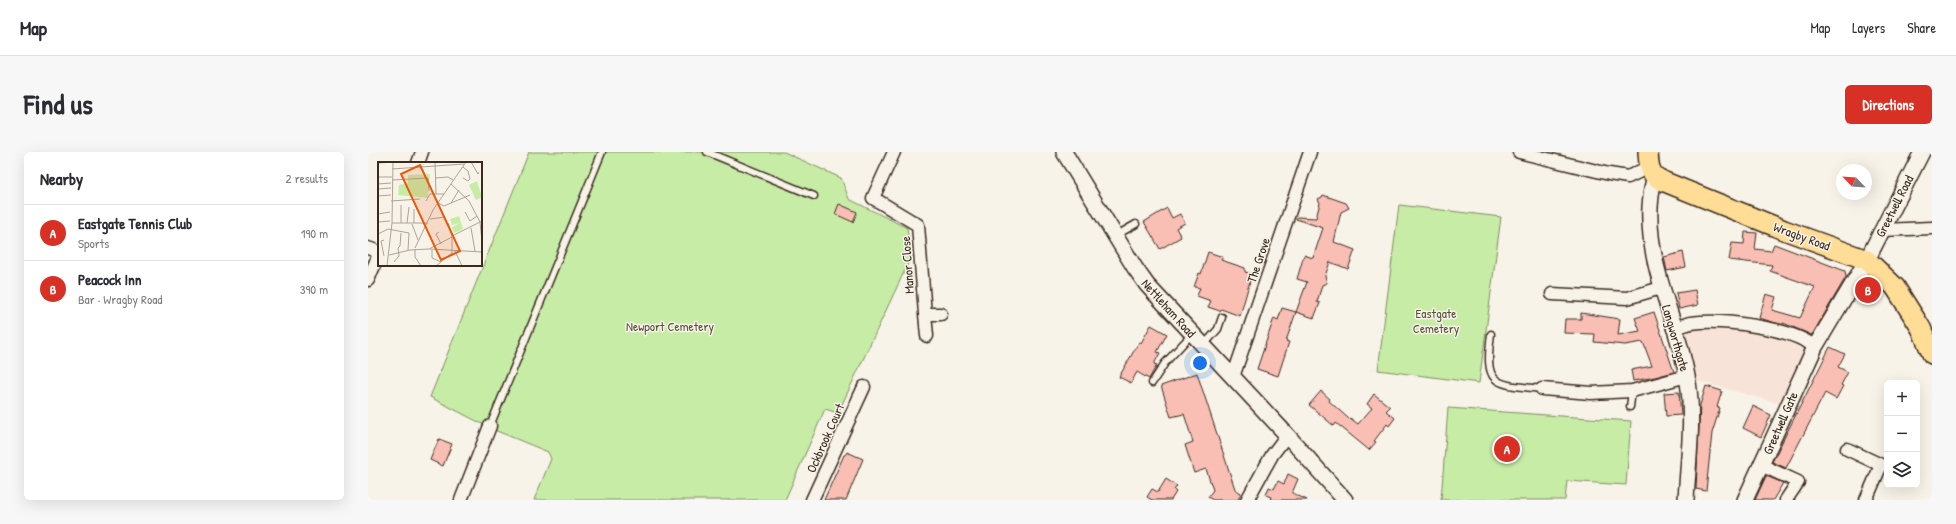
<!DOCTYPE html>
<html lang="en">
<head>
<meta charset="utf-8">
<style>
  body { margin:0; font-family:"Patrick Hand",sans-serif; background:#f7f7f7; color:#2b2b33 }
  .controls { position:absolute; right:12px; bottom:12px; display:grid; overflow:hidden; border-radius:6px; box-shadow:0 4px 16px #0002 }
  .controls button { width:36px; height:36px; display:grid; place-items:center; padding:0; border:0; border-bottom:1px solid #e1e1e2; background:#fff; color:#2b2b33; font:20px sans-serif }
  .compass { position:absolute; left:1468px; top:12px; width:36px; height:36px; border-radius:50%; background:#fff; box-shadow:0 4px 16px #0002; rotate:295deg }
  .you { position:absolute; left:832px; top:211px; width:14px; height:14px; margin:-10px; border:3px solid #fff; border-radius:50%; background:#1a73e8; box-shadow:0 0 0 6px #1a73e833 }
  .badge { display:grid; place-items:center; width:26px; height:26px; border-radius:50%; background:#d93025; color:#fff; font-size:13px; font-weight:700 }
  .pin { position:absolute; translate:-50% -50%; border:2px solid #fff; box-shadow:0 1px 4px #0006 }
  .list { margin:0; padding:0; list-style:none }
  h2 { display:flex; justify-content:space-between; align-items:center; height:52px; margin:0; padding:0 16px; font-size:17px }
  h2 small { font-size:13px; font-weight:400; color:#7c7c81 }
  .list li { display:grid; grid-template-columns:26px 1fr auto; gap:12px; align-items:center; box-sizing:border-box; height:56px; padding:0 16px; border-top:1px solid #e1e1e2 }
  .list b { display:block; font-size:15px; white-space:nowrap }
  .list p { margin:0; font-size:13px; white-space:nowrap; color:#7c7c81 }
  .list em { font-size:13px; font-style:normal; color:#7c7c81 }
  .icon { flex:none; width:22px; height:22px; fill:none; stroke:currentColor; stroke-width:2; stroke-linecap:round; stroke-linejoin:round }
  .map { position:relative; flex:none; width:1564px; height:348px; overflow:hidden; border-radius:6px }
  header { display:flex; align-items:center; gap:24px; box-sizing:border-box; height:56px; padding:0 20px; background:#fff; border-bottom:1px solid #e1e1e2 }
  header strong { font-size:19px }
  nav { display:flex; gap:22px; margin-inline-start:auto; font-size:14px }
  .intro { display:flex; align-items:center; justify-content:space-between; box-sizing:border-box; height:96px; padding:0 24px }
  h1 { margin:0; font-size:28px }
  .button { padding:10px 18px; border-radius:6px; background:#d93025; color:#fff; font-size:14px; font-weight:700 }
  main { display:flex; gap:24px; padding:0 24px }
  aside { flex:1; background:#fff; border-radius:6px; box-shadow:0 4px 16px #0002 }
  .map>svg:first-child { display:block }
</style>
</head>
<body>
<header>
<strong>Map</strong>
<nav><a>Map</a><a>Layers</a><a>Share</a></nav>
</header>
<div class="intro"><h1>Find us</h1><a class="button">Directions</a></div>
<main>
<aside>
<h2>Nearby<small>2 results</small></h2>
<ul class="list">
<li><span class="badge">A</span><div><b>Eastgate Tennis Club</b><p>Sports</p></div><em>190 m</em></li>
<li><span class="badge">B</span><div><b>Peacock Inn</b><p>Bar · Wragby Road</p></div><em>390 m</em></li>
</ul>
</aside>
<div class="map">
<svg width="1564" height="348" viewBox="0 0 1564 348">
  <rect width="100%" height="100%" fill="#f7f3e8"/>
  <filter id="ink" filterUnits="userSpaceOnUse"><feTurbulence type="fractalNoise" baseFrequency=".025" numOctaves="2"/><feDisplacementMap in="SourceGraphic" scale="8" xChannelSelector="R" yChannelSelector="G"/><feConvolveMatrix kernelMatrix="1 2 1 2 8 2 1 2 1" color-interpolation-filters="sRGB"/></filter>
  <g filter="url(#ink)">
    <path fill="#f8e3d8" d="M1359 175 1406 183 1438 193 1413 252 1323 227 1315 187 1317 182 1323 176Z"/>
    <path fill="#c7eca6" stroke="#818b62" d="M161 0H416L473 26 481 47 539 76 543 105 470 261 457 257 417 348H166L183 307 180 300 124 277 62 245Z
      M1031 53 1133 65 1111 231 1010 218Z
      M1080 256 1263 269 1258 333 1199 329 1197 348H1073Z"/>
    <path fill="#fabfb4" stroke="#3b2a1e" d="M955 43 978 51 981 56 973 60 966 90 987 98 980 117 962 110 957 124 959 131 954 133 949 150 952 151 946 166 928 160 939 130 929 127 936 103 945 106 955 76 928 67 929 65 948 66 952 51 950 47 954 45Z
      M471 52 489 60 485 70 467 62Z
      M799 56 804 66 812 62 817 71 808 76 813 85 792 97 776 70Z
      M1377 80 1389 81 1387 97 1403 99 1406 92 1477 119 1478 125 1444 183 1415 171V173L1391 166 1398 142 1408 145 1404 158 1432 166 1447 135 1402 119 1404 113 1361 108 1364 91 1376 92Z
      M840 100 855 105 853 108 877 116V120L884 122 872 164 853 157 852 159 840 155 843 149 829 144 832 136 826 135 831 121 833 122Z
      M1315 100 1318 115 1299 119 1296 105Z
      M1327 138 1330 153 1311 157 1308 141Z
      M914 156 928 160 918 189 921 190 910 224 889 217 906 166 910 168Z
      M1286 160 1306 220 1287 225 1265 229 1263 218 1284 214 1275 190 1257 193 1226 190 1227 182 1196 181 1197 167H1213V161L1252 167 1250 183 1272 179 1267 166Z
      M783 173 799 182 789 200 792 201 786 212 789 213 781 227 769 220 763 231 751 225 771 190 773 191Z
      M1462 195 1477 202 1470 215 1480 220 1473 233 1475 234 1468 247 1457 241 1418 316 1404 310Z
      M829 221 867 337 873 341 870 348H845L840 345 845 338 838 317 826 321 817 293 825 290 816 262 803 265 793 234Z
      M1338 234 1354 239 1349 255 1352 256 1344 281 1338 339 1328 337 1332 253Z
      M953 239 962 247 961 249 981 267 982 266 990 272 1004 256 999 252 1006 242 1022 255 1018 259 1027 266 1021 274 1019 272 1006 289 1008 290 1001 298 968 271 966 274 941 253Z
      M1311 240 1313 263 1298 264 1296 241Z
      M1385 254 1403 263 1393 285 1375 276Z
      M71 287 84 292 75 314 62 308Z
      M479 300 495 307 478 348H456L476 303H477Z
      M920 322 930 327 924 341 939 348H902L903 345 898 343 901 335 906 337 910 329 916 332Z
      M1398 324 1415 331 1405 348H1387Z
      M798 327 809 334 806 338 808 340 803 348H784L779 345 784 337 790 340Z"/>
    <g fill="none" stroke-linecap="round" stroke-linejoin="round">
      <g stroke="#3b2a1e" stroke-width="9">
        <path id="service" d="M339 0 446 44
          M747 84 768 72
          M1123 182C1116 235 1126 232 1174 237
          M836 193 850 177 854 165
          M784 231 797 211 824 182
          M1262 255 1264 239
          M122 274 234 0"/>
      </g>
      <g stroke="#3b2a1e" stroke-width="15">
        <path id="minor" d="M526 0 505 46 550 73 557 162H573
          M1151 0 1241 22 1260 25 1281 15
          M50 11 54 0
          M1511 81 1514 78 1564 76
          M0 96 11 100
          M0 128 11 102
          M1184 142 1259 146 1293 136
          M557 162 559 184
          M1305 177C1311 175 1317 172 1323 171 1354 167 1422 175 1447 195
          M865 225 942 0
          M1174 237 1223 241 1264 239 1319 224
          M1479 297 1513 313 1498 348
          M1393 313 1430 330 1418 348
          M93 348 122 274
          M444 348 496 235
          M879 348 904 303 919 283"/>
      </g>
      <g stroke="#3b2a1e" stroke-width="18">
        <path id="tertiary" d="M696 0 767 116 779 133 919 283 977 348
          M1287 25C1283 35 1283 45 1282 55 1279 117 1311 171 1320 230 1326 268 1320 309 1318 348
          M1377 348 1447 195 1499 108 1554 0"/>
      </g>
      <g stroke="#3b2a1e" stroke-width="22">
        <path id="primary" d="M1280 0C1281 16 1281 23 1297 30L1416 78 1499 108 1527 135 1553 176 1564 202"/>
      </g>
      <use href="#service" stroke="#f7f3e8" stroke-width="6"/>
      <use href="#minor" stroke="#f7f3e8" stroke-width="12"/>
      <use href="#tertiary" stroke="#f7f3e8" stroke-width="15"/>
      <use href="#primary" stroke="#ffdd96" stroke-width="19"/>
    </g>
  </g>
  <g text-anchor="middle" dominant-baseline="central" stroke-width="3" stroke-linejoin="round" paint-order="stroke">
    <g font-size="13" fill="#3b2a1e" stroke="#f7f3e8">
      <text transform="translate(1526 54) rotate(-63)">Greetwell Road</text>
      <text transform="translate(1434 84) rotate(20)">Wragby Road</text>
      <text transform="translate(890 108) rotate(-71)">The Grove</text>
      <text transform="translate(539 113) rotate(-94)">Manor Close</text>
      <text transform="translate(801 156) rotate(48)">Nettleham Road</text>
      <text transform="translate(1308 186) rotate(74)">Langworthgate</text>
      <text transform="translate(1412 271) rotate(-66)">Greetwell Gate</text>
      <text transform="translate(457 286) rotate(-66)">Ockbrook Court</text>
    </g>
    <g font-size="13" fill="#575139" stroke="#f7f3e8">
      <text x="1068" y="161">Eastgate<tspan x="1068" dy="15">Cemetery</tspan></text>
      <text x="302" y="174">Newport Cemetery</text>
    </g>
  </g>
  <g transform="translate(10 10)">
    <rect width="104" height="104" fill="#f7f3e8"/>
    <path d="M52 12 50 36 20 33 21 23 30 21V13ZM99 19 104 35 98 38 91 23ZM81 54 85 67 76 71 74 65 82 61 74 63 72 57Z" fill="#c7eca6"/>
    <path fill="none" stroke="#aca397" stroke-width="1" d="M57 0 58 32M93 0 100 12 101 10M1 1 15 0M14 7 86 2M0 15H14M57 16 70 15 75 18M85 16 90 19 92 17 90 9 85 5M14 18 50 16 51 29M0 22 13 21M73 22 91 39 102 60 104 80M0 27 13 26M0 34 13 33M13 39 42 37M48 39 52 32H66M60 41 66 44 92 33M73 41 81 28M36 47V61M87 50 92 59 99 54M0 52 12 50M52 57 67 55M0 60 12 59M14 61 15 0M14 61H50M23 61V43M29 61 31 45M70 61 74 74M34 62 40 78M93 66 97 89M61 70 58 72 63 82M0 72 10 67 31 71 30 88M6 78 3 79 6 94M37 86 55 48 88 0M37 87V95L43 104M52 87 104 90M54 88V96L63 100M77 89 84 104M11 93 32 88 51 87 74 75M16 100 21 94 20 86 22 84 23 71M9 104 14 61M58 104 74 91V74L104 59"/>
    <path fill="#e8590c" fill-opacity="0.15" stroke="#e8590c" stroke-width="2" d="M42 3 82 89 63 98 23 12Z"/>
    <rect width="104" height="104" fill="none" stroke="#3b2a1e" stroke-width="2"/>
  </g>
</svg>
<div class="controls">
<button>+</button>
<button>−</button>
<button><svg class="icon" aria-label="layers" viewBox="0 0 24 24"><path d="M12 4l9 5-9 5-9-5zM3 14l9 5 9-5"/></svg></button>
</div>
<svg class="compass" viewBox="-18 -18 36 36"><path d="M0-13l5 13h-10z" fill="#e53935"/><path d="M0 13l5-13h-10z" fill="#7c7c81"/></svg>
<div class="you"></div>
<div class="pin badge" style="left:1139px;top:297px">A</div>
<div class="pin badge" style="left:1500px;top:138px">B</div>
</div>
</main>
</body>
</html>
